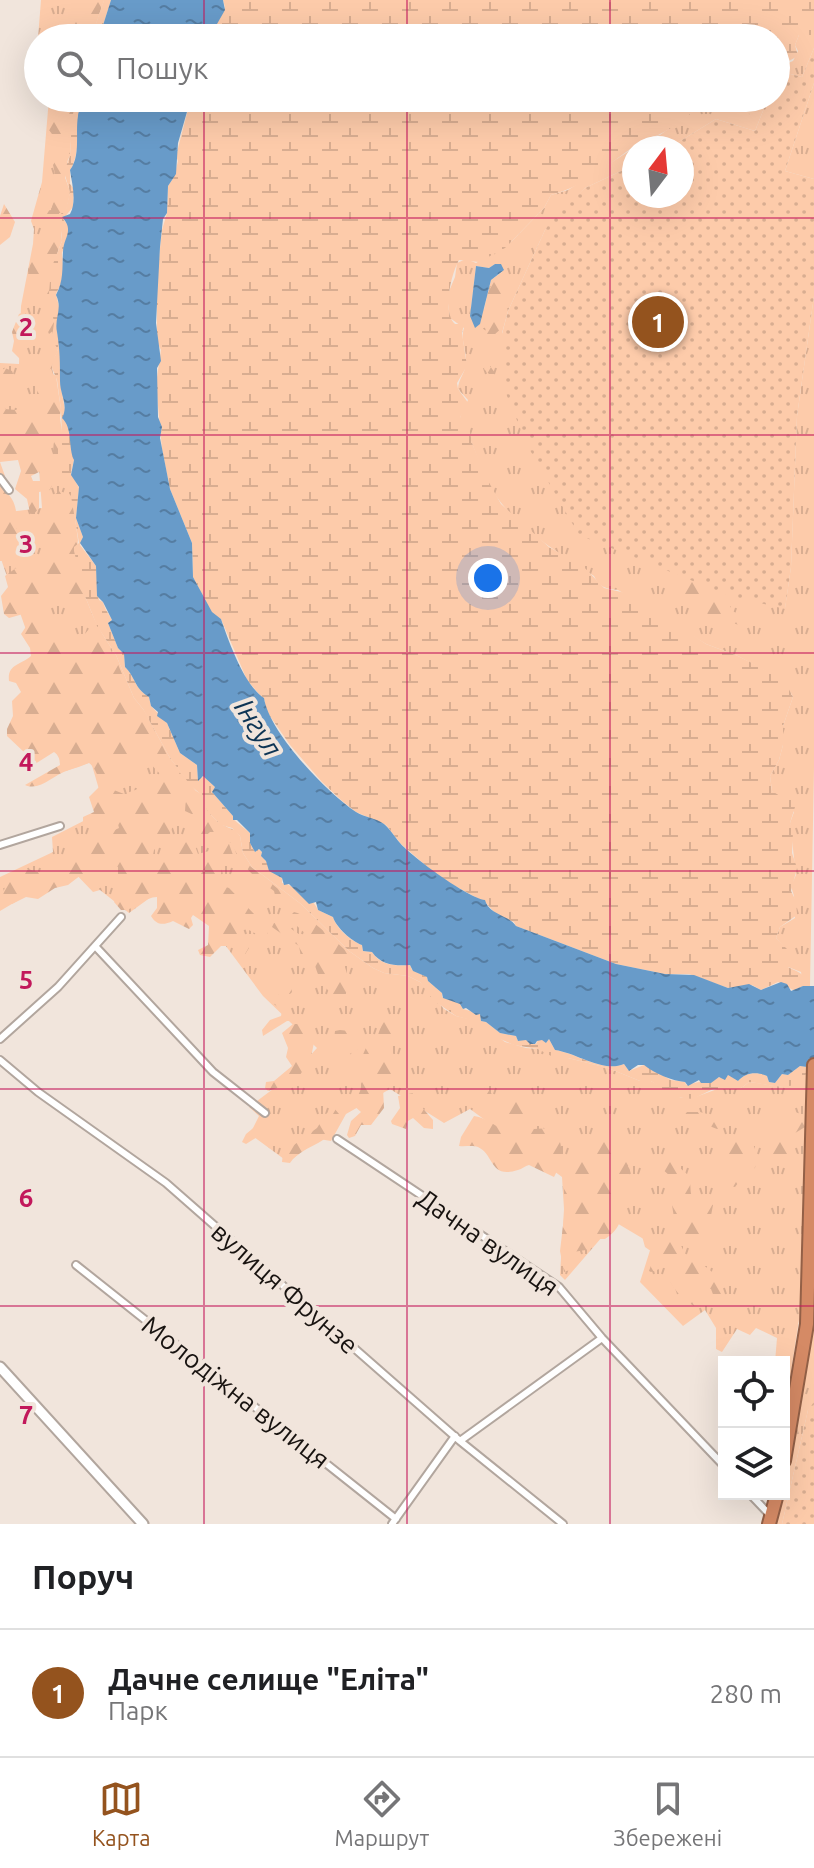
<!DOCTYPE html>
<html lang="uk">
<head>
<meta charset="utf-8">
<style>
  body { margin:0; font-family:Ubuntu,sans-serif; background:#f6f6f6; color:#202124 }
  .controls { position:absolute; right:24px; bottom:24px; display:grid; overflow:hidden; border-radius:0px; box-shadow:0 8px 32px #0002 }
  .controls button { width:72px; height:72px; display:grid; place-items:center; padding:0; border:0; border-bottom:2px solid #e0e0e0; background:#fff; color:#202124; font:40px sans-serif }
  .compass { position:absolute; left:622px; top:136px; width:72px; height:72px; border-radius:50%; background:#fff; box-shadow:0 8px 32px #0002; rotate:16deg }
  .you { position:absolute; left:488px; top:578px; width:28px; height:28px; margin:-20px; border:6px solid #fff; border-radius:50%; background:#1a73e8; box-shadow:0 0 0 12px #1a73e833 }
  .badge { display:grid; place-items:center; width:52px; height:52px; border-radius:50%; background:#94531e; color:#fff; font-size:26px; font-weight:700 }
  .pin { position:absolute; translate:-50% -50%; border:4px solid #fff; box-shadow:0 2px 8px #0006 }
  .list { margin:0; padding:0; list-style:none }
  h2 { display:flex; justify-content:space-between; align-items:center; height:104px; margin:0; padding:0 32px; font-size:34px }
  h2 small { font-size:26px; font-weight:400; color:#757577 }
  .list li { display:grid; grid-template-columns:52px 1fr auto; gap:24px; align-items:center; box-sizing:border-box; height:128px; padding:0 32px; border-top:2px solid #e0e0e0 }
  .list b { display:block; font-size:30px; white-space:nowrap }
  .list p { margin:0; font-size:26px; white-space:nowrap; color:#757577 }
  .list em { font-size:26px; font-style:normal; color:#757577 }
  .icon { flex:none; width:44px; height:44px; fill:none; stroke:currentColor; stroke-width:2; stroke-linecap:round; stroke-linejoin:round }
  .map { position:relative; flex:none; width:814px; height:1524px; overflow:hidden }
  .search { position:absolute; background:#fff; box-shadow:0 8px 32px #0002; left:24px; right:24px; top:24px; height:88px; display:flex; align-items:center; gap:20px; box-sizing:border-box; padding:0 28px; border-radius:44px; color:#757577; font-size:30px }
  .sheet { height:232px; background:#fff }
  nav { display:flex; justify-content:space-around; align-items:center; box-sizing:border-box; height:112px; border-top:2px solid #e0e0e0; background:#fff; font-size:22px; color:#757577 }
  nav a { display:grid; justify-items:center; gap:4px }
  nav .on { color:#94531e }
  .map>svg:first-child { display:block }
</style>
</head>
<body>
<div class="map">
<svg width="814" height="1524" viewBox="0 0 814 1524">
  <defs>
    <pattern id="grass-tufts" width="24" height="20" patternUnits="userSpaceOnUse" patternTransform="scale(2)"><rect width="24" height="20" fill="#fdcbaa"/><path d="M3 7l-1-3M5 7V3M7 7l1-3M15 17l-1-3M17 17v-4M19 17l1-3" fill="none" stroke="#d8ad91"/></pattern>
    <pattern id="forest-firs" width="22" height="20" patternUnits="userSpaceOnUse" patternTransform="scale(2)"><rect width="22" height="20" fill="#fdcbaa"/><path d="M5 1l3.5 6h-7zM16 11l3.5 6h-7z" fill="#d8ad91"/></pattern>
    <pattern id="wetland-marsh" width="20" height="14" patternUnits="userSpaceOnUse" patternTransform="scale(2)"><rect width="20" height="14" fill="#fdcbaa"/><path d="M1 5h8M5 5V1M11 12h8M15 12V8" fill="none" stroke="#d8ad91"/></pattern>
    <pattern id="garden-dots" width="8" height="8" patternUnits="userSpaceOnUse" patternTransform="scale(2)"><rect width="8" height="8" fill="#fdcbaa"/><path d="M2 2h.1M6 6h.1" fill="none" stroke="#d8ad91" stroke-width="1.8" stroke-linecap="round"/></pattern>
    <pattern id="water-ripples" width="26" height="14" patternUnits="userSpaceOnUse" patternTransform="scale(2)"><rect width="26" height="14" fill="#689bc9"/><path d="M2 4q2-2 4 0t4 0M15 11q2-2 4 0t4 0" fill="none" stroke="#557da2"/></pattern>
  </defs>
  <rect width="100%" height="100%" fill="#f1e5dc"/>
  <path fill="url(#grass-tufts)" fill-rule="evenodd" d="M41 0H104L91 38H38Z
    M803 34 814 35V48L802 77 779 71 776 77V68L793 61 798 51 795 45 799 35Z
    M814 83V179L785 171Z
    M49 98H77L65 178 70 192 49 293 57 346 52 368 61 410 60 418 85 596 97 626 116 655 134 698 143 709 170 758 196 791 203 795 211 815 221 825 235 830 240 836 243 853 252 867 301 904 349 951 373 968 384 973 408 976 420 982 444 1009 456 1016 478 1021 505 1042 526 1048 538 1049 560 1058H568L608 1068 640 1081H651L681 1098H693L720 1088 740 1089 749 1082C775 1084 787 1095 809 1071L801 1307 784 1417V1362H775L777 1338 756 1328 750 1335 737 1329 722 1352 716 1349V1328L705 1310 683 1326 640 1282 652 1244 615 1222 565 1280 560 1275 564 1209 562 1177 470 1109 444 1123 390 1089 346 1114 331 1141 319 1139 288 1162 250 1134 259 1116 249 1107 293 1074 317 1048 263 996 211 926 194 911 160 897H151L129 913 100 890 93 892 71 869 0 911V877L53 852 52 837 105 810 91 762 66 771 55 751 32 693 36 658 2 562 0 513 42 508 36 430 0 424V363L19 364 21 306 33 244 34 229 31 221 42 182Z
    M712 98H768L755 131 716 119 669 148H634L644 139 660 135Z
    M634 148V165L585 188 545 230 508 311 502 333 785 608 791 567 797 416 814 296V767L810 986H803L801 972 788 967 784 947 776 938 780 927 795 918 794 896 791 886 796 875 790 823 794 812 772 791 770 776 779 760 783 745V726L793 697 791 693 766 671 738 656 706 644 618 590C606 589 599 587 594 576 554 550 509 524 487 481 477 460 472 438 460 417L468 400 458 389C458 379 466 372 466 363 467 350 460 340 464 328L450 318 447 296 455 277 457 263 466 259 476 263 512 241 544 208 551 195 568 190ZM495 264 502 272 491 280 484 309 470 316 476 266 489 268Z
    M814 1270V1407L808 1410 782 1524H773L780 1494H784V1476L793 1436Z"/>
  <path fill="url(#forest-firs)" d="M89 0H104L91 38H59C64 17 78 17 89 0Z
    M53 98H77L72 121 70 156 65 165V178L70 192 65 213H59L62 241 51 268 54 323V330L49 334 42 317V285L29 278 28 275 35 237 52 229V225L42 215 45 211 51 210 58 187 53 165 63 149 49 130Z
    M763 98H768L760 115 757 116 732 109 727 105 733 100 746 104Z
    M4 204 15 222 10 237 0 245V216Z
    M494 278 498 279 502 289 509 292 510 297 503 311V327L495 334V346L489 352 490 366 495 373 492 377 484 369 486 360 482 339 478 337 469 343 477 329 481 328 487 331 485 323 498 311 496 303 486 298Z
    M24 312 31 319 26 328 29 335 24 344 22 361 12 351 14 341 12 332 19 314Z
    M49 343 57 346 58 352 53 359 52 368 43 372 38 366 39 363H45L43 346Z
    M5 368 12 371 17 384 13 390 4 396 5 409 27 411 44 429V445L48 462 43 470 31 476 33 481H48L52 485 50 490 39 492V508L33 515 30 513 27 499 15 489 21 471 18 460 0 462 5 476 0 478V372Z
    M53 374 56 376 61 410 58 422H53C38 410 31 393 44 375Z
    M61 425 62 435 59 467 65 479 62 487 57 485C55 465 48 442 61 425Z
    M0 486C27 508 9 520 22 545L15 554 17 562 0 561Z
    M60 491 72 496 78 540 76 549 87 594C84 601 80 607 72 606L60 597 54 596 48 607 9 618 4 614 1 596 8 587 5 576 16 568 39 573 44 558 40 539 26 531 23 520 42 516 48 499Z
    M667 577H686L731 595 729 602 732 611 748 618 750 623 740 625 727 622 719 625 708 614 688 601 682 592 661 583V579Z
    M84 611 91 613 117 662 132 698 145 712 169 759 188 783 183 796 167 805 174 822 170 834 154 850 151 865C138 869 133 879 121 884L118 882V867L106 861 91 867 96 883 81 875 68 885 55 888 38 899 26 897 12 904 3 900C2 888 12 867 26 869 31 869 35 872 40 872L47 865 72 858 104 835 119 828 118 824 109 822 83 826V817L94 812 89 797 101 785 124 794 160 781 163 777 144 757 127 756 121 764 120 779 110 787C97 784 98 769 89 763 82 766 75 768 69 770 54 774 40 792 25 785L60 765 59 756 54 752 35 764 29 763 26 754 7 736V729L13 716 12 701 21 692 16 683 9 681C7 664 21 665 31 656L30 648 21 634 29 622 37 619 42 622 47 614 57 625 66 626 69 637 84 635 89 629 83 619Z
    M194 790 202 795C206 816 217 823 235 831L242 854 250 866 283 893 281 898 276 899 274 891 266 885 259 887 255 898 241 895 240 889 252 883 253 875 238 859 233 844 219 837 215 832H210L195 846 198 854 209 851 222 842 229 844 233 855C216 867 226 872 216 884L229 888 255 915 270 920 267 935 264 938 247 929 241 931 249 948 244 956 238 954 234 946H221L210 957 200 955 198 950 208 945 209 926 193 915 191 918 193 925 189 929 173 921C164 925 157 926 151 916L157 908V897C144 897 136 911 121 910L114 902 116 898 131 892 145 874 158 865 162 851H176L201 828 196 816 185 811 186 797Z
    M294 912C312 916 339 947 357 959L355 964H344L350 983 345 996C325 999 316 972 313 957L307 959 301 957 299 946 272 927 274 923 281 922 312 943C309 932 292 927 291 915Z
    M282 982 291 987 292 992 290 994 267 995 259 989 264 984 271 985Z
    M286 1001 285 1008 302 1021H287L263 1036 262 1030 270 1020 281 1016 282 1011 274 1004Z
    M385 1021C396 1029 390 1034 390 1045 390 1050 394 1054 396 1058 401 1071 391 1079 383 1088L384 1108 371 1125H361L355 1136 349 1138 347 1135 351 1121 361 1112 353 1105C356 1099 361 1092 361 1086 361 1070 359 1060 367 1046L374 1047 382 1023Z
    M293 1024H300L312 1031 315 1038 311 1057 300 1075 289 1084 268 1091 265 1088 266 1082 274 1081 292 1066 286 1057 288 1048 282 1033Z
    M340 1030 349 1031 358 1043 357 1050 344 1057 339 1054 338 1049 329 1046 334 1040 335 1031Z
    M483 1086 503 1104 510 1107 526 1092 529 1095 528 1120 534 1129 550 1128 554 1123 558 1125 562 1155 555 1161 557 1171 554 1177 529 1165C525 1166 522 1169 518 1170 489 1179 495 1155 478 1147 472 1145 465 1147 459 1146L461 1137 474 1116C488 1117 498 1131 511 1131L506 1119 488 1105 479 1095Z
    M419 1092 422 1094 419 1104 433 1120V1129L424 1128 413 1118 408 1121 406 1129 392 1124 391 1121 400 1108 398 1096Z
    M334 1108 339 1114C335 1146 305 1142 290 1163L282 1162 283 1153 317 1128 326 1114Z
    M687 1112H700L741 1123C749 1140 760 1146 755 1168L748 1170 735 1187 725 1185 721 1172 726 1159 718 1153V1149L722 1145 729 1147 739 1137 738 1127 730 1125 717 1129 697 1121 689 1125 682 1118Z
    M795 1112 804 1115 805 1127 787 1138 791 1151 805 1157 803 1162 771 1156C758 1136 772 1115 795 1112Z
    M263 1120 268 1121 267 1131 246 1144 242 1142 246 1134Z
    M597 1135C610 1137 620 1144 633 1147L635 1160 628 1166 630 1171C625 1187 616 1198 615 1214L621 1219C618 1228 613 1234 605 1239H599L586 1250 573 1252 570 1256 572 1269 564 1272 560 1251 565 1209 563 1177 571 1171 574 1154Z
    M647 1156C666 1158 675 1162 689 1176 693 1196 686 1191 702 1208L709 1203 713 1205 710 1221 718 1234 713 1242 694 1248 688 1245 683 1233 676 1235 687 1258C707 1265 720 1274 722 1295L720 1298 714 1297 711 1289 707 1288 705 1301 699 1308C681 1301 670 1286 665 1267L651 1272 649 1271 655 1254 645 1247 642 1236 649 1235 658 1240 675 1224 672 1205 681 1186 660 1167 645 1163Z"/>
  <path fill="url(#wetland-marsh)" d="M104 0H111L99 38H91Z
    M223 0H814V35H799L795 45 798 56 776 68V38H209L225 7Z
    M77 98H87C76 120 81 156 70 170V184L74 189 73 207 63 219 68 225V237L62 253 64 277 56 294 60 311 57 332 61 350 60 382 74 460 71 473 79 488 76 518 83 537 80 545 96 566 99 600 103 602C105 610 109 614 112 620L108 623 118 648 124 654 125 667C136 678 134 688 149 697L151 706 167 723 180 753 197 765 198 781 204 776 215 787 212 792 233 816V819L250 833V843L255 852 258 849 262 852 261 856 266 861 271 872 273 871 282 878V883C295 885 315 901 318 910L333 917C336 928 351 941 362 945L363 951 372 952C381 966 395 966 410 965L412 970 427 977 428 981 442 993V997L460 1004 463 1009 474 1012 476 1015 480 1014 481 1021 486 1022 500 1033 516 1036 518 1041 526 1039 530 1044H536L538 1040H543L546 1043 549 1039 555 1050C576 1053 603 1073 624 1064L629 1071 644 1065 671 1080 685 1082 686 1085 729 1075 738 1081C745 1073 756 1071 767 1076L769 1082 775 1083 782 1074 788 1075 800 1066 809 1067C800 1097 770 1084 749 1082L740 1089H713L693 1099 674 1097 651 1081H640L608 1068 568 1058H555L538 1049 514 1045 498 1038 478 1022 456 1016 433 1000 420 982 408 976 384 973 373 968 349 951 301 904 252 867 243 853 240 836 232 828 221 825 211 815 207 810 204 797 191 786 170 758 143 709 134 698 116 655 97 626 85 596 74 551V547L79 543 71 496 66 490 58 464V446L62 435 61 410 57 380 52 368 53 359 58 351 52 337 54 323 49 293 51 269 62 241 61 225 57 216 65 213 70 192 64 172 70 156 72 118Z
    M191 98H712C697 108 674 128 660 134 655 137 648 137 643 140 613 160 587 186 551 195L544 208 505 248 479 262 459 260C451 274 442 312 455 324H464L462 333 467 366 457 383 458 389 469 404 460 417 468 422 472 443 487 479 501 504 549 547 583 566 604 588 634 595 706 644 738 656 777 676 786 684 793 697 783 726V745L779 760 770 776 772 791 780 796 790 797 795 807 790 823 793 831 792 853 797 868 791 891 796 901 797 915 780 927 776 938 790 952 788 967C797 972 809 974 803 986L795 991 778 982 761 990 752 985 728 988 689 974H665L616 964 516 926 514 922 497 915 486 903 439 877 401 844 386 825 356 812 341 800 322 782 290 745 265 709V701L247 680 221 619 212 613 193 577 192 543 170 489 162 449 156 384 161 350 157 342V276L162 230 167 213 168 186 174 177 178 161 176 156Z"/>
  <path fill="url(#garden-dots)" d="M814 48V83L785 171 814 179V296L797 416 791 567 785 609 730 596 579 535 527 445 505 391 502 334 508 311 545 230 554 217 585 188 634 165V196H682V148H669L716 119 755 131 768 98H776L779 71 802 77Z
    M814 1402V1524H782L808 1410Z"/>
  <path fill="url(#water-ripples)" d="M111 0H223L225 10 209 38H99Z
    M87 98H191L178 143 176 174 168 186 167 213 163 219 160 247 156 323 161 361 157 368 158 417 162 427 160 438 170 489 192 543 193 577 212 612 221 619C229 642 244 685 264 698 269 732 326 792 356 812 364 817 376 818 384 824 390 829 395 837 400 843 412 857 468 898 485 900 489 915 509 915 516 926L616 964 665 974 694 975 728 988 749 984 761 990 781 982 787 984 791 991 803 986H814V1068L800 1066 788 1075 782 1074 775 1083 769 1082 767 1076C756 1071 745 1073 738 1081L728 1075 725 1080 719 1077 711 1083H701L699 1080 688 1086 685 1082C673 1081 655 1074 644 1065H638L629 1071 624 1064C603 1073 577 1053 555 1050L549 1039 546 1043 542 1040 537 1041 535 1044H530L526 1040 518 1041 516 1036 500 1033 486 1022 481 1021 480 1014 476 1015 466 1008 463 1009 460 1004 443 998 442 993 428 981 427 977 413 971 410 965C395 966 381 965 372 952L363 951 362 945C351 941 336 927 333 917L318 910 316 902 309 904 289 884 284 885 282 878 269 871 266 861 261 856 262 852 259 849 255 852 250 843V833L237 820H233V816L212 792 215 787 203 776 198 781 197 765 180 753 167 723 157 716 158 712 151 706 149 697C134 688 136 678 125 667L124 654 118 648 108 623 112 620 103 602 97 596 96 566 80 543 83 537 76 518 79 487 71 475 74 460C68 448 73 428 62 418 69 405 60 395 60 381 60 362 60 351 57 332 54 318 63 309 56 295 64 280 62 268 63 252 63 238 75 231 62 217L70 214C77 201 72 184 70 170 81 155 75 134 78 116 78 110 84 104 87 98Z
    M495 264H501L504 270 491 280 480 324 475 328 470 316 476 266 489 268Z"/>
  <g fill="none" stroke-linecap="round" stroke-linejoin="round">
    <g stroke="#b2a69e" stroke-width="10">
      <path id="street" d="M0 478 9 490
        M0 845 60 826
        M95 946 213 1072 265 1113
        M0 1039 58 987 121 917
        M0 1060 38 1092 166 1183 460 1441 563 1524
        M337 1139 559 1287 602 1338 724 1466
        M76 1265 396 1519
        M460 1441 602 1338
        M750 1494 771 1516
        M392 1524 455 1436"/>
    </g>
    <g stroke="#b2a69e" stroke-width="13">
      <path id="secondary" d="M0 1367 143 1524"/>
    </g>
    <g stroke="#936047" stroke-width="16">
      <path id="highway" d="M784 1461 807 1324 814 1065
        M769 1524 777 1494"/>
    </g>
    <use href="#street" stroke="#fff" stroke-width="6"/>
    <use href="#secondary" stroke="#fff" stroke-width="9"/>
    <use href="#highway" stroke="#d58a65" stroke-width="12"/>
  </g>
  <path fill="none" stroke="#c2185b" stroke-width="2" stroke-opacity="0.55" d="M204 0V38M407 0V38M610 0V38M204 98V1524M407 98V1524M610 98V1524M0 218H814M0 435H814M0 653H814M0 871H814M0 1089H814M0 1306H814"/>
  <g text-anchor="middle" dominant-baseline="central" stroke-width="8" stroke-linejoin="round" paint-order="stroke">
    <g font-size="26" fill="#181310" stroke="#f1e5dc">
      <text transform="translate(488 1242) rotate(35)">Дачна вулиця</text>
      <text transform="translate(285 1288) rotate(41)">вулиця Фрунзе</text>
      <text transform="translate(236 1392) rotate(38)">Молодіжна вулиця</text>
    </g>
    <g font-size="28" font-style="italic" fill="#0d3454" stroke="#f1e5dc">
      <text transform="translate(259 727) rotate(57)">Інгул</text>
    </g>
  </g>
  <g font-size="26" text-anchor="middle" font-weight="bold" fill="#c2185b" stroke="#f1e5dc" stroke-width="8" stroke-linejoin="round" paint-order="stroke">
    <text x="26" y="336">2</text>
    <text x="26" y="553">3</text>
    <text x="26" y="771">4</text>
    <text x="26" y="989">5</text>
    <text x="26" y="1207">6</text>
    <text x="26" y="1424">7</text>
  </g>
</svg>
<div class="controls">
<button><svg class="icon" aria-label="locate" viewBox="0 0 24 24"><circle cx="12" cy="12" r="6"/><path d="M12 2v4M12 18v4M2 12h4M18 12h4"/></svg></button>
<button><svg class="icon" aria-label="layers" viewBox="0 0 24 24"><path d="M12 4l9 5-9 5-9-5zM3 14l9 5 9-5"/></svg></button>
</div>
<svg class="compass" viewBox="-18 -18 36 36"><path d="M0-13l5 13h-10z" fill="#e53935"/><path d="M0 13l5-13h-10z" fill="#757577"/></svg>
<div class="you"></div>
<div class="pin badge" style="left:658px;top:322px">1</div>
<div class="search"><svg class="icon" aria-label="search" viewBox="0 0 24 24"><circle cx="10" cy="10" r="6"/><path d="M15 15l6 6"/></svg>Пошук</div>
</div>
<section class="sheet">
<h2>Поруч<small></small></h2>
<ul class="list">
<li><span class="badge">1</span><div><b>Дачне селище &quot;Еліта&quot;</b><p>Парк</p></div><em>280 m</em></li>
</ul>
</section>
<nav>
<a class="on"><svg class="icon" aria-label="map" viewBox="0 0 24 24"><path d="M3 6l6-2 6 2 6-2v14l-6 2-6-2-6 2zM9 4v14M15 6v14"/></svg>Карта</a>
<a><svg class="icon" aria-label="directions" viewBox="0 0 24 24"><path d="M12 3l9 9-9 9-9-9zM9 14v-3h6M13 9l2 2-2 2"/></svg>Маршрут</a>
<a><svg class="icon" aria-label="saved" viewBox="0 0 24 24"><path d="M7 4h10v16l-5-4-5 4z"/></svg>Збережені</a>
</nav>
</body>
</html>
